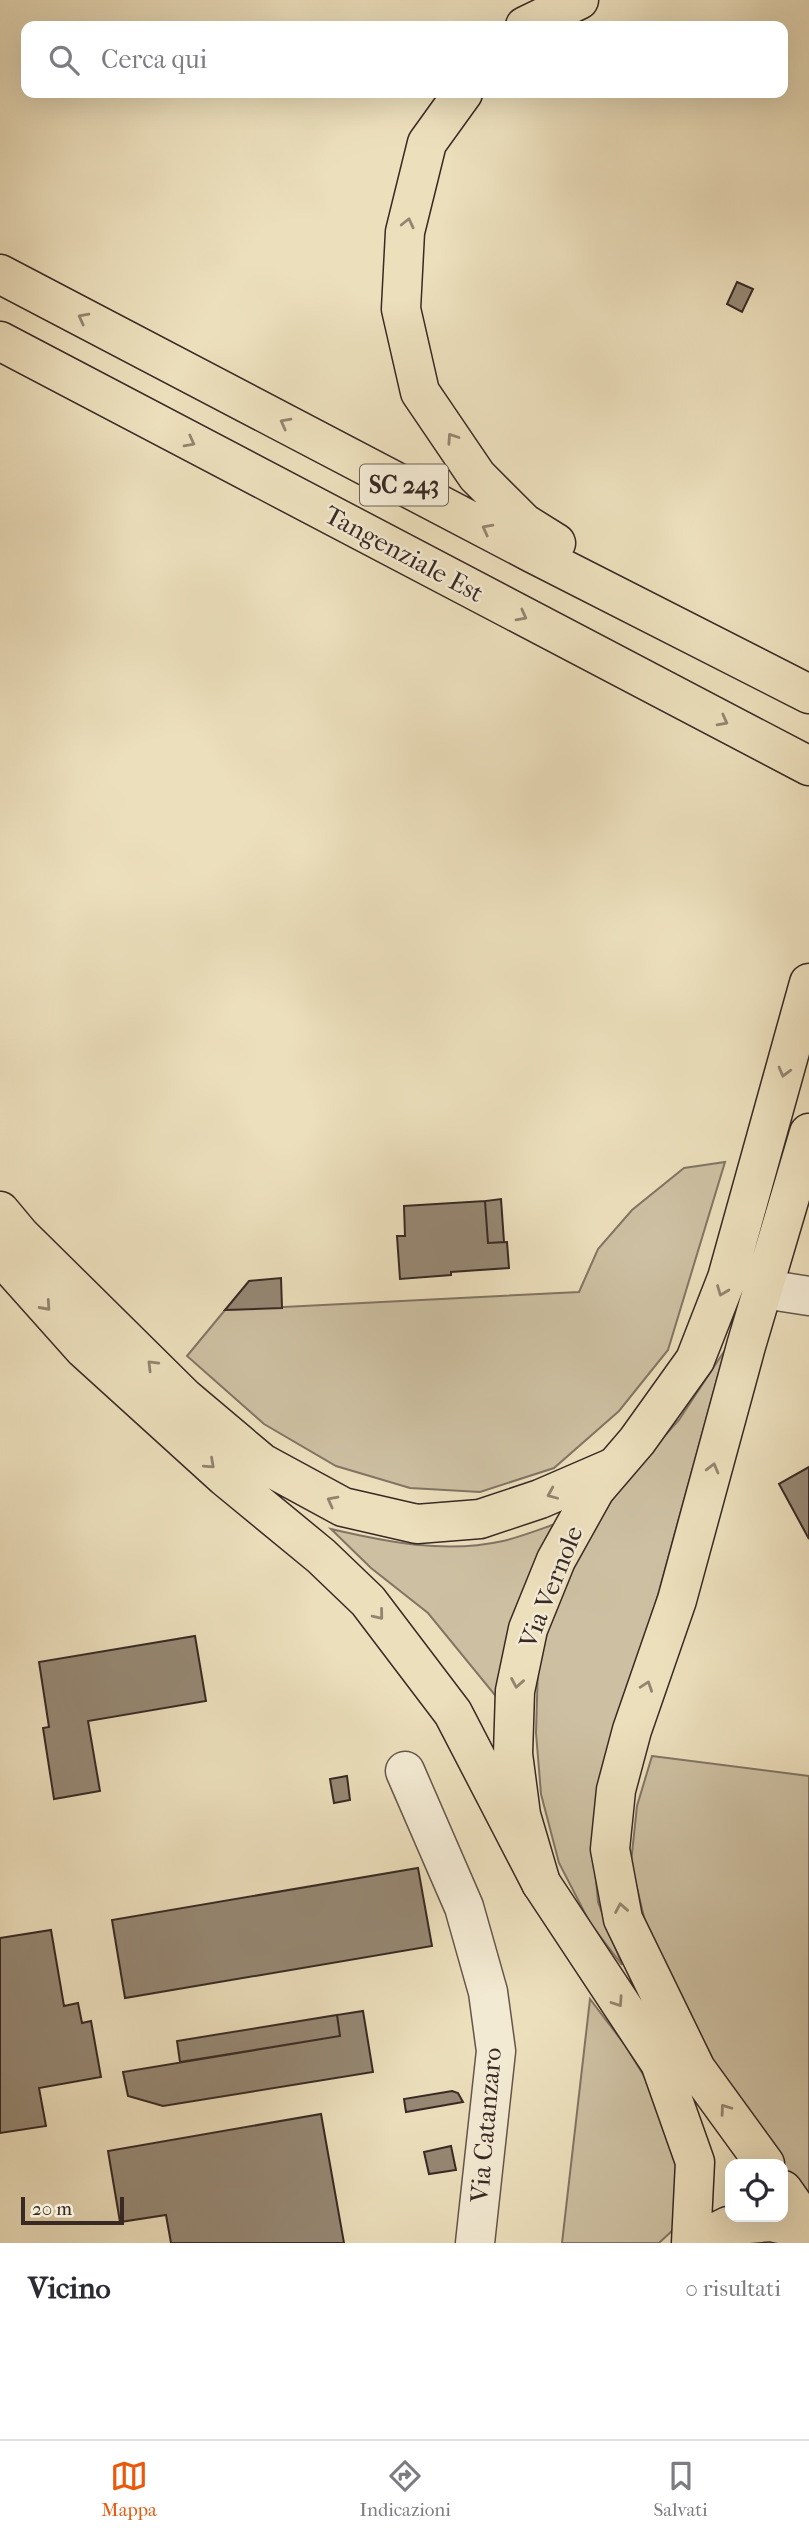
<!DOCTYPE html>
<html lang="it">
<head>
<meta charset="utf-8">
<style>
  body { margin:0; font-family:"IM FELL French Canon",serif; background:#f7f7f7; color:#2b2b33 }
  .controls { position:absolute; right:21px; bottom:21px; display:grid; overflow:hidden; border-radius:14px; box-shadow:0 7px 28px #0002 }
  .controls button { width:63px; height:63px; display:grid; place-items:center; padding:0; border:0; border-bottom:2px solid #e1e1e2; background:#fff; color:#2b2b33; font:35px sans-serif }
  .scale { position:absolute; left:21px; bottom:18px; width:103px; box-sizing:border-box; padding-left:7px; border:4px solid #382925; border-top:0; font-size:19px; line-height:24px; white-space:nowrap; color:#382925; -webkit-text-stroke:5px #f3ead3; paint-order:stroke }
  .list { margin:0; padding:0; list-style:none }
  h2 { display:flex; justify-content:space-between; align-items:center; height:91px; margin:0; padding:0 28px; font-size:30px }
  h2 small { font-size:23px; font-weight:400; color:#7c7c81 }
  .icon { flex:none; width:38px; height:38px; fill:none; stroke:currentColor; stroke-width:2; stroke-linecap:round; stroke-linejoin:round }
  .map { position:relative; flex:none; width:809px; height:2243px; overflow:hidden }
  .search { position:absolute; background:#fff; box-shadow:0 7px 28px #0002; left:21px; right:21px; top:21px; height:77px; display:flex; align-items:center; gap:18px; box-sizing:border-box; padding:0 24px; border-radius:14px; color:#7c7c81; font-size:26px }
  .sheet { height:196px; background:#fff }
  nav { display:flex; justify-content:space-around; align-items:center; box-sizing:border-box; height:98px; border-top:2px solid #e1e1e2; background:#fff; font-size:19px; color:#7c7c81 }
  nav a { display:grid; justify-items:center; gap:4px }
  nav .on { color:#ea580c }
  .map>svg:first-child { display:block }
</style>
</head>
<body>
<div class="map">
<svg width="809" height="2243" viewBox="0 0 809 2243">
  <rect width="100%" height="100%" fill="#ecdfbc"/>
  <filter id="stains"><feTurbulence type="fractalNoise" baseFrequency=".00286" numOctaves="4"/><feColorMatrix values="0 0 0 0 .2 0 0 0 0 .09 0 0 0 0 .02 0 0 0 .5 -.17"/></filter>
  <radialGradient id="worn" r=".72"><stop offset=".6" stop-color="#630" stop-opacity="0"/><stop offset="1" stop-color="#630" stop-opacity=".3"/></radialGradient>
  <path fill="#cdc0a2" stroke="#827464" stroke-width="2" d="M725 1162 668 1350 619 1411 554 1468 480 1492 410 1488 336 1466 264 1424 187 1356 225 1310 579 1292 598 1249 632 1210 684 1168Z
    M725 1350 592 1836 598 1902 622 1965 590 1923 559 1863 541 1794 536 1733 538 1666 554 1608 589 1532 632 1472 679 1420Z
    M555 1524 503 1705 428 1613 371 1568 331 1529C387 1542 445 1554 503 1541 520 1537 538 1530 555 1524Z
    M652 1756 809 1776V2197L759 2140 691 2022 649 1938 631 1863 637 1806Z
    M590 1999 625 2045 652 2089 681 2167 674 2229 659 2243H562Z"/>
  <path fill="#968874" stroke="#382925" stroke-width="2" d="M737 282 753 289 742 312 727 304Z
    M501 1199 504 1242 488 1243 485 1201Z
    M485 1201 488 1243 507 1242 509 1268 451 1272V1275L400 1279 397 1236H405L404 1206Z
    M281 1278 282 1308 225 1310 249 1281Z
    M809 1467V1539L779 1484Z
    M195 1636 206 1701 88 1721 100 1791 54 1799 43 1728 49 1727 39 1662Z
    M347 1776 350 1800 334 1803 330 1779Z
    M418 1868 432 1946 125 1998 112 1920Z
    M51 1930 64 2006 78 2003 82 2023 91 2021 101 2077 39 2088 46 2126 0 2133V1938Z
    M363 2011 373 2072 163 2106 128 2096 123 2072 340 2036 337 2015Z
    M337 2015 340 2036 180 2062 177 2041Z
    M452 2091 458 2093 463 2102 406 2112 404 2099Z
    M321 2114 344 2243H171L166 2215 120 2222 108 2151Z
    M451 2146 456 2170 429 2174 424 2152Z"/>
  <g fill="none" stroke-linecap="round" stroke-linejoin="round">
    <g stroke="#65564b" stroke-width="41">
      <path id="minor" d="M764 1289 809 1296
        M405 1771 464 1907 488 1992 496 2051 475 2243"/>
    </g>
    <g stroke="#382925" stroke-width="41">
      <path id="major" d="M765 2164 696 2069 623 1919 610 1849 616 1790 632 1730 677 1600 746 1346 809 1133
        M783 2190 809 2227
        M691 2243 695 2162 660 2063 541 1883 521 1815 513 1754 515 1691 528 1629 556 1560 595 1490 637 1441 695 1360 727 1278 809 983
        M694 2243 728 2226 770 2222 809 2230"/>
    </g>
    <g stroke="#382925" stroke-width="41">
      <path id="highway" d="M525 26 579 0
        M463 93 427 143 405 232 401 309 420 392 477 476 524 523 556 543
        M0 274 532 553 809 694
        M0 341 809 766
        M0 1211 20 1235 185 1398 262 1463 343 1507 417 1524 480 1519 540 1499 614 1467
        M0 1255 84 1349 225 1477 321 1556 368 1601 453 1713 541 1883"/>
    </g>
    <use href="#minor" stroke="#f3ead3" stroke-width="38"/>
    <use href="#major" stroke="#ecdfbc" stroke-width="38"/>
    <use href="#highway" stroke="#ecdfbc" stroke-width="38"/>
  </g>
  <defs><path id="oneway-chevron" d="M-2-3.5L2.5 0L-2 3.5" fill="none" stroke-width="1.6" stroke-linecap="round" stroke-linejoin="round" transform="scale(1.75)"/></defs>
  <g stroke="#928470">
    <use href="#oneway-chevron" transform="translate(408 223) rotate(-77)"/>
    <use href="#oneway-chevron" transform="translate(83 318) rotate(-152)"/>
    <use href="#oneway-chevron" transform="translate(285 423) rotate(-152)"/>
    <use href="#oneway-chevron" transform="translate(452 438) rotate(-124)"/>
    <use href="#oneway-chevron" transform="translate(190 442) rotate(28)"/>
    <use href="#oneway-chevron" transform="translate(487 529) rotate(-152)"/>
    <use href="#oneway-chevron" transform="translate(522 616) rotate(28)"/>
    <use href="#oneway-chevron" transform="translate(723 721) rotate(28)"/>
    <use href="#oneway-chevron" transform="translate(784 1072) rotate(105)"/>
    <use href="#oneway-chevron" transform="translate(722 1291) rotate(111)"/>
    <use href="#oneway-chevron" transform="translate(46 1306) rotate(48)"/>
    <use href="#oneway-chevron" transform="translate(152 1365) rotate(-135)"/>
    <use href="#oneway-chevron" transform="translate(210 1464) rotate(42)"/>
    <use href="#oneway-chevron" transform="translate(713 1468) rotate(-75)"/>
    <use href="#oneway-chevron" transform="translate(552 1494) rotate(157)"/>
    <use href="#oneway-chevron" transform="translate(332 1501) rotate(-152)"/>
    <use href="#oneway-chevron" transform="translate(379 1615) rotate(51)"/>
    <use href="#oneway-chevron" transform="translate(517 1683) rotate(100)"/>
    <use href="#oneway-chevron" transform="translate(647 1686) rotate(-71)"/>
    <use href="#oneway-chevron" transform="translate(621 1908) rotate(-100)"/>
    <use href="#oneway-chevron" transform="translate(618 2002) rotate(56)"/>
    <use href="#oneway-chevron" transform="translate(725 2109) rotate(-126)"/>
  </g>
  <g text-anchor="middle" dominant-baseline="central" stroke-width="5" stroke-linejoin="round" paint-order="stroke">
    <rect fill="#f3ead3" stroke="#706359" stroke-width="2" x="360" y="464.5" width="88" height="41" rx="5"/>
    <g font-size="24" font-weight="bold" fill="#382925">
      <text x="404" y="485">SC 243</text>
    </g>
    <g font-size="26" fill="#382925" stroke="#f3ead3">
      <text transform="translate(404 554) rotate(28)">Tangenziale Est</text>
      <text transform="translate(551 1587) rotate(-68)">Via Vernole</text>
      <text transform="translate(486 2125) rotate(-85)">Via Catanzaro</text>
    </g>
  </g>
  <rect width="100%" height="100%" filter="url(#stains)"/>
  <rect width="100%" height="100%" fill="url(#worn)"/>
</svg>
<div class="controls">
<button><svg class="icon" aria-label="locate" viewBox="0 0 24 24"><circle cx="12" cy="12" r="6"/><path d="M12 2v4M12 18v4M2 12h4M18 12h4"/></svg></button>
</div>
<div class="scale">20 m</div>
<div class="search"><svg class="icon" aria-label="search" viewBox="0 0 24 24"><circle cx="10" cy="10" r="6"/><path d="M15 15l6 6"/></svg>Cerca qui</div>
</div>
<section class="sheet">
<h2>Vicino<small>0 risultati</small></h2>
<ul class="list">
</ul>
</section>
<nav>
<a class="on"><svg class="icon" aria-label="map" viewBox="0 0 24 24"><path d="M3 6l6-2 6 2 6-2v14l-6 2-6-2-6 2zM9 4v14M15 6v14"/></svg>Mappa</a>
<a><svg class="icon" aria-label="directions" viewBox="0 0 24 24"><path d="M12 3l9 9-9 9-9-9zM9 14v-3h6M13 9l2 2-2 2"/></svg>Indicazioni</a>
<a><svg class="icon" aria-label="saved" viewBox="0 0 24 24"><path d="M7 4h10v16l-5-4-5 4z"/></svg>Salvati</a>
</nav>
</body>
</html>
